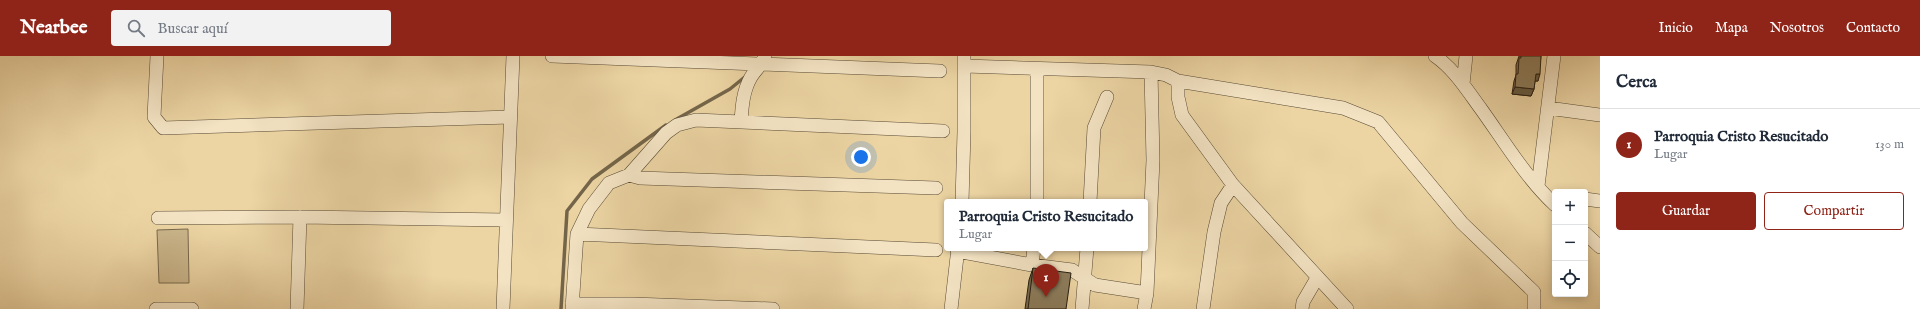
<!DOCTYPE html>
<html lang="es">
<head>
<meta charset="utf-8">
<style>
  body { margin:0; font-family:"IM FELL English",serif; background:#f2f2f3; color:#1f2937 }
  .controls { position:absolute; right:12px; bottom:12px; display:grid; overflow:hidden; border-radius:4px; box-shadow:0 2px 10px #0003 }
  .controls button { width:36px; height:36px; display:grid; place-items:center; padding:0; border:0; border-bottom:1px solid #e0e1e3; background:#fff; color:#1f2937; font:20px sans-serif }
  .you { position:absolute; left:861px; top:101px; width:14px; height:14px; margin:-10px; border:3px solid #fff; border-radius:50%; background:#1a73e8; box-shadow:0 0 0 6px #1a73e833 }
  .badge { display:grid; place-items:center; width:26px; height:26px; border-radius:50%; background:#8f2418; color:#fff; font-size:13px; font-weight:700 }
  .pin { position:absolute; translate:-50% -33px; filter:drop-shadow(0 1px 2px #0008) }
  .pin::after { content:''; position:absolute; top:21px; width:14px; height:12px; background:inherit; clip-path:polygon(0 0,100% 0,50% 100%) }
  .popup { position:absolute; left:944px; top:143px; width:204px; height:52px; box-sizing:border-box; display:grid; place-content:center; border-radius:4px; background:#fff; filter:drop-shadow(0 1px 3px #0005); font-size:13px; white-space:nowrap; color:#747a83 }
  .popup b { font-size:15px; color:#1f2937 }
  .popup::after { content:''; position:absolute; left:50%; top:100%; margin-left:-8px; border:8px solid transparent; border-top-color:#fff }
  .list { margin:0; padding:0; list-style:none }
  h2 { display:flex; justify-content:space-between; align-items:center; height:52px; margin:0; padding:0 16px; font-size:17px }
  h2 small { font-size:13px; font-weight:400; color:#747a83 }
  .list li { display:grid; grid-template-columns:26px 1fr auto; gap:12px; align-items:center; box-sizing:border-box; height:72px; padding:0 16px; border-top:1px solid #e0e1e3 }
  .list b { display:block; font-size:15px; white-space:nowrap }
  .list p { margin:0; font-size:13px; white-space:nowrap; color:#747a83 }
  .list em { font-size:13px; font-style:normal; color:#747a83 }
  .actions { display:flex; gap:8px; padding:12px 16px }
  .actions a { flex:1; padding:9px 0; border:1px solid #8f2418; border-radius:4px; text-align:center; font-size:14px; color:#8f2418 }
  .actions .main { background:#8f2418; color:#fff }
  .icon { flex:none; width:22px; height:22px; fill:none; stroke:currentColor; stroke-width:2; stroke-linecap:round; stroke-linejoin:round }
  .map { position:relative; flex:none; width:1600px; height:253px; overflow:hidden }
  header { display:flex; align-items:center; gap:24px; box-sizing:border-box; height:56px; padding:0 20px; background:#8f2418; color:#fff }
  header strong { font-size:19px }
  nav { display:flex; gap:22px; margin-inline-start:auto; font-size:14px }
  .search { width:280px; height:36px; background:#f2f2f3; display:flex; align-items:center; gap:10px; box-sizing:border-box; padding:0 14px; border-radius:4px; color:#747a83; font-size:15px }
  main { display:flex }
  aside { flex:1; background:#fff }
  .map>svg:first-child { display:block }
</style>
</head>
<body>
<header>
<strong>Nearbee</strong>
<div class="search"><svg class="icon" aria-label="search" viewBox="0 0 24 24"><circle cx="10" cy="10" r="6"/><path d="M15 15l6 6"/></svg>Buscar aquí</div>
<nav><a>Inicio</a><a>Mapa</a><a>Nosotros</a><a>Contacto</a></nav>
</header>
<main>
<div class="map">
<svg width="1600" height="253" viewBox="0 0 1600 253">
  <rect width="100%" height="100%" fill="#ecd4a3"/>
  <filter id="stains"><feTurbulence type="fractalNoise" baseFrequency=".005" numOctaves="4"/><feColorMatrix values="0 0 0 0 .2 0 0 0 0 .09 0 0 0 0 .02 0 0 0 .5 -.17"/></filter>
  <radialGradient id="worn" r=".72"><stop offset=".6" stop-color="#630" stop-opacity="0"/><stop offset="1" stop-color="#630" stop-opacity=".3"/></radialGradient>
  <path fill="#cab58a" stroke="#78684d" d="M188 173 189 227H159L157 174Z"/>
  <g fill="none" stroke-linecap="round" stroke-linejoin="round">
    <path stroke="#74654a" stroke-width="3.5" d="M675 64 730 33 746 20
      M561 253 567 155 592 123 666 69"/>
    <g stroke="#574a35" stroke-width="14">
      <path id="minor" d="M157 0 154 61 163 72 510 61
        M552 0 940 15
        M1435 0C1454 13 1467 34 1481 53 1504 85 1526 122 1555 149
        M965 10 1151 16 1166 19 1178 25 1343 52 1378 66 1462 167 1534 236V253
        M1037 13V146
        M1178 25V41L1182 59 1233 129 1347 253
        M1463 28 1466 0
        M1548 52 1600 59
        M741 66C742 50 743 35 751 21 756 13 762 9 765 0
        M629 119 640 122 936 132
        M1538 130 1554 0
        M1585 143 1600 145
        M962 146 964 76V0
        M1090 146 1094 72 1107 41
        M158 162 300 161 506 164
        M1585 177 1600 191
        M577 178 936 194
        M957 195 1032 209 1072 214 1095 229 1147 237
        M1032 209 1034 192
        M572 248H633L773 253
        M156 253H192
        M297 253 300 161
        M503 253 513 0
        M572 253 577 178 589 153 609 127 629 119 666 77 677 69 696 64 943 75
        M951 253 958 192
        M1082 253 1087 192
        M1144 253 1147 237 1153 104 1151 16
        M1203 253 1214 176 1221 147 1233 129
        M1302 253 1303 246 1317 222"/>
    </g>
    <use href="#minor" stroke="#f3e3c3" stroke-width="13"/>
  </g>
  <path fill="#786b4f" stroke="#251c10" d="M1519 0H1541L1538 25H1535L1534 33 1531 40 1512 38 1514 25 1516 19V9Z
    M1033 212 1066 253H1025L1029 224Z"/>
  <path fill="#625740" stroke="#251c10" d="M1536 18H1540L1538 25H1533Z
    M1515 31 1534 33 1531 40 1512 38Z"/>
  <path fill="#8c7c5c" stroke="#251c10" d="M1521 0H1541L1540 18H1536L1534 33 1515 31 1516 18H1518L1519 2H1521Z
    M1033 212 1071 217 1066 253H1028Z"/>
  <rect width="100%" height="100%" filter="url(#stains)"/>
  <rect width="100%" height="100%" fill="url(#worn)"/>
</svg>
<div class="controls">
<button>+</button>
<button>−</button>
<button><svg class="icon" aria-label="locate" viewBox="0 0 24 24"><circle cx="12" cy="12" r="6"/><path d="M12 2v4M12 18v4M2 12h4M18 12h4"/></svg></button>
</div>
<div class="you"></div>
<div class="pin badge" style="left:1046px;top:241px">1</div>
<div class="popup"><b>Parroquia Cristo Resucitado</b>Lugar</div>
</div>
<aside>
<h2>Cerca<small></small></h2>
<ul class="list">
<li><span class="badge">1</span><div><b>Parroquia Cristo Resucitado</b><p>Lugar</p></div><em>130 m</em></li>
</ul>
<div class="actions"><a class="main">Guardar</a><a>Compartir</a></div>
</aside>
</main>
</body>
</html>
